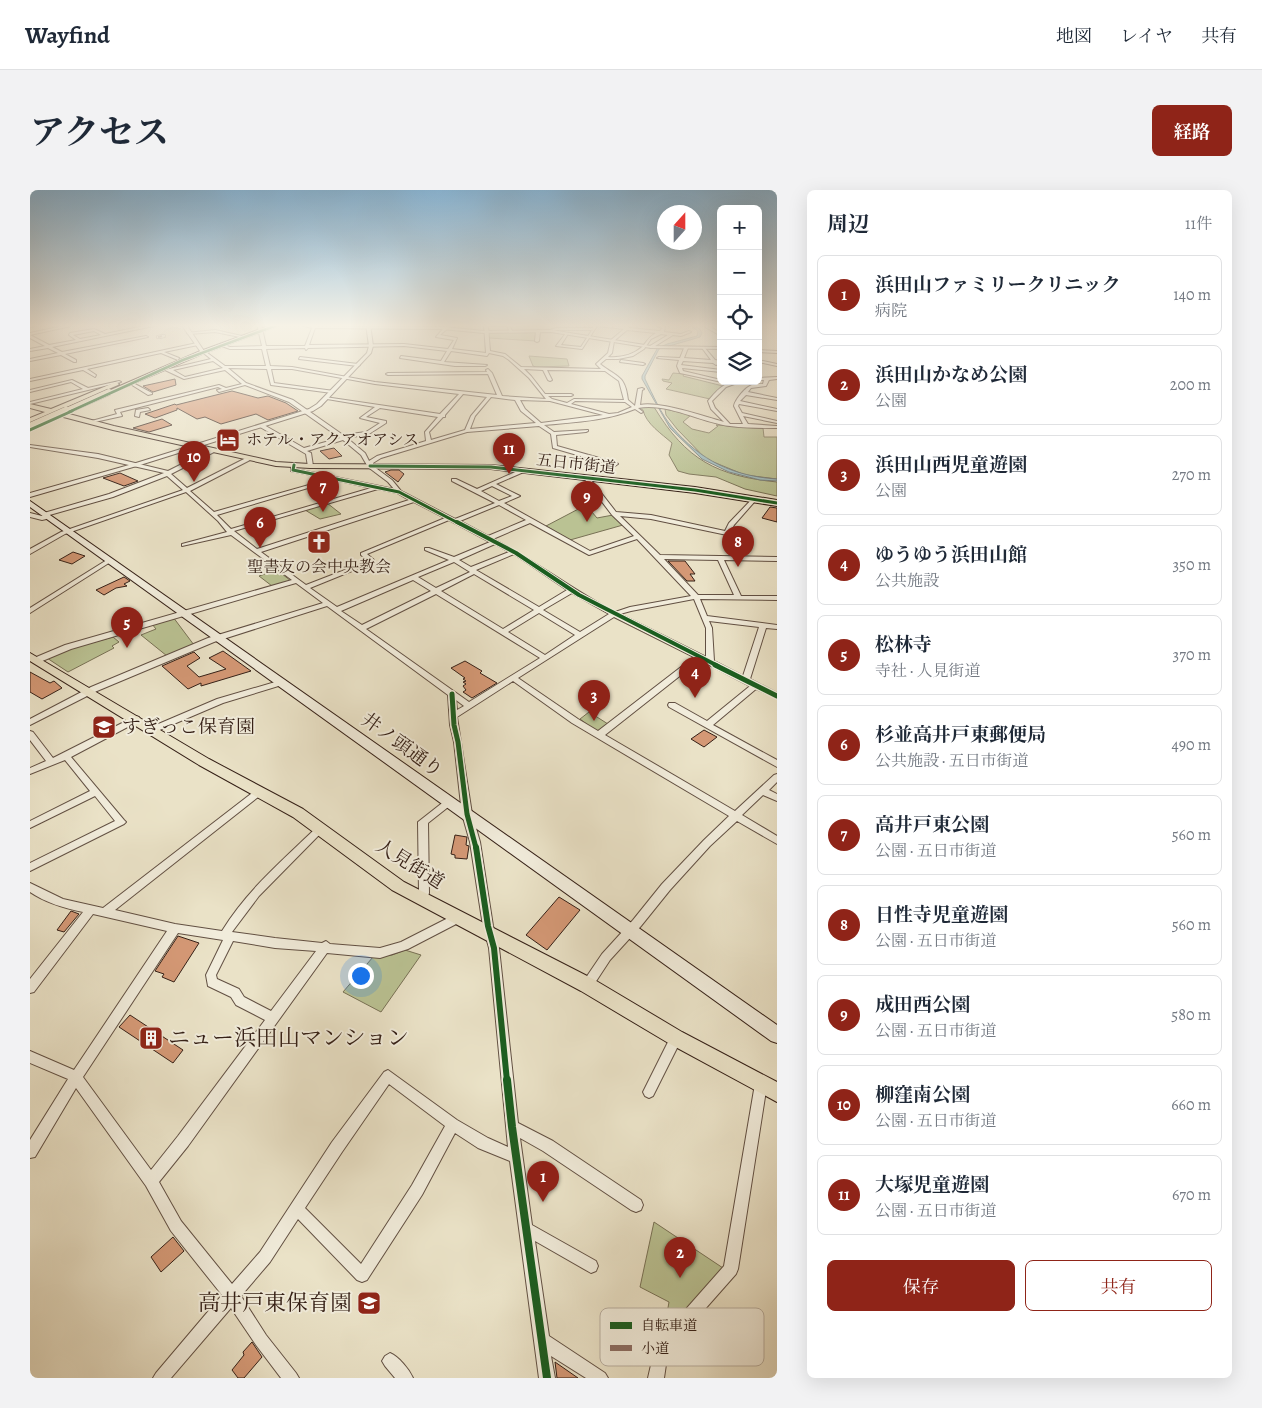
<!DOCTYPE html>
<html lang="ja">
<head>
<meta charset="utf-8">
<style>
  body { margin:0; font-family:Alegreya,"Noto Serif JP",serif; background:#f2f2f3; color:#1f2937 }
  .controls { position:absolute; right:15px; top:15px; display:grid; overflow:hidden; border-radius:8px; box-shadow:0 5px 20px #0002 }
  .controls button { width:45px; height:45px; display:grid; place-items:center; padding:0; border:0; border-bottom:1px solid #e0e1e3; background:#fff; color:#1f2937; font:25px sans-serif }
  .compass { position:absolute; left:627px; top:15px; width:45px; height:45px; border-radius:50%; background:#fff; box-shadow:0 5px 20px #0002; rotate:21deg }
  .you { position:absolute; left:330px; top:785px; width:18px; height:18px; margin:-12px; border:4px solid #fff; border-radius:50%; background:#1a73e8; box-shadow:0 0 0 8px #1a73e833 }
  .badge { display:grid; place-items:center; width:32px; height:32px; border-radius:50%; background:#8f2418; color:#fff; font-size:16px; font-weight:700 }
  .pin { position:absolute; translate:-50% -41px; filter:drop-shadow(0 1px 2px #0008) }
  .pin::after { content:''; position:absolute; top:26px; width:18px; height:15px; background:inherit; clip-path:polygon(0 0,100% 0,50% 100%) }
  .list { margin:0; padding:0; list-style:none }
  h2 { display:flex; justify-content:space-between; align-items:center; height:65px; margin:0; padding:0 20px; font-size:21px }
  h2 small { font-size:16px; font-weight:400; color:#747a83 }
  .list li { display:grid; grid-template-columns:32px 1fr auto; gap:15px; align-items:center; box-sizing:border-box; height:80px; margin:0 10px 10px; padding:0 10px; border:1px solid #e0e1e3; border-radius:8px }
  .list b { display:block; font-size:19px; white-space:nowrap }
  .list p { margin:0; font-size:16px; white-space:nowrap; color:#747a83 }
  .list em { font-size:16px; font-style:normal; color:#747a83 }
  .actions { display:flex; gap:10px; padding:15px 20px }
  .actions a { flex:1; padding:11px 0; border:1px solid #8f2418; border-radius:8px; text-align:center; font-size:18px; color:#8f2418 }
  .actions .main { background:#8f2418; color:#fff }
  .icon { flex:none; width:28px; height:28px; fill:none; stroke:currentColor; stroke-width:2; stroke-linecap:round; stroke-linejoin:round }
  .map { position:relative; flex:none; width:747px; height:1188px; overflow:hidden; border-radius:8px }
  header { display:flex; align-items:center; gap:30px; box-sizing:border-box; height:70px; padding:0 25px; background:#fff; border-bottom:1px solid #e0e1e3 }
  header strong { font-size:24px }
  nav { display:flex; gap:28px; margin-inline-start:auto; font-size:18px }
  .intro { display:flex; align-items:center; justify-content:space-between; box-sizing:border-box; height:120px; padding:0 30px }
  h1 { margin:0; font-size:35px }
  .button { padding:12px 22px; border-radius:8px; background:#8f2418; color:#fff; font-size:18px; font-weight:700 }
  main { display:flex; gap:30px; padding:0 30px }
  aside { flex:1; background:#fff; border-radius:8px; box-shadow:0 5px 20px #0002 }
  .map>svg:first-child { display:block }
</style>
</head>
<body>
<header>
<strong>Wayfind</strong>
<nav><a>地図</a><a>レイヤ</a><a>共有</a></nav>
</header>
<div class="intro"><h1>アクセス</h1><a class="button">経路</a></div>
<main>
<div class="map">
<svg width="747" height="1188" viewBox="0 0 747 1188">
  <rect width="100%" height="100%" fill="#eae2c7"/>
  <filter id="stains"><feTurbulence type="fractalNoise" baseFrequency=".004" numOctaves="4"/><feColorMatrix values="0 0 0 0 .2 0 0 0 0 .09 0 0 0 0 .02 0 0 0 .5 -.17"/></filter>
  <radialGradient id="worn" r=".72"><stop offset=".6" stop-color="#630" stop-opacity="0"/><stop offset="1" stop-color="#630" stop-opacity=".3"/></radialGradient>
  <path fill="#bac293" stroke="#787155" d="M457 142H507L506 151 459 148Z
    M499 166 537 169 539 176 506 177 503 176Z
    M643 183 654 184 653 186 693 196 680 209 636 199 642 193 633 191 632 189 639 190Z
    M615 216 624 217C656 270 687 286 747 292V306L715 299 686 287 659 284 648 281 639 265 642 253C632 244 616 234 613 220L609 218Z
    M635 219 661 225 653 232 662 239 679 243 688 236 686 235 733 238 734 247H747V289L715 285 676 269 647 239 636 225Z
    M297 313 311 324 290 329 275 320Z
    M556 315 567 328 583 325 593 335 540 350 516 336Z
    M247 380 261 391 242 396 229 386Z
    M143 427 164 455 137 466 111 445 126 439 122 434Z
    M83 447 89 452 82 456 84 458 38 482 17 468 39 459Z
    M559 522 578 534 567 542 550 529Z
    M375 760 391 765 351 822 313 802 343 767 362 765Z
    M624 1032 696 1080 632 1152 639 1112 610 1097Z"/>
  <path fill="#9cbbbf" stroke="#737d7c" d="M658 134 670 139 672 143 670 147 629 159 615 186V189C623 205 631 224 642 237 671 271 703 286 747 289V291L730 290 699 282 672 269 640 238 612 189V186L627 159 637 154 667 146 668 141Z"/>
  <path fill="#d49875" stroke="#352017" d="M145 189 146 195 123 202 113 196Z
    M202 201 228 208 238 206 256 213 268 221 238 230 226 224 191 234 175 227 167 229 147 218V220L125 228 115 224 145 214 146 215Z
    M132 229 142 235 119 242 103 238Z
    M304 258 312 266 299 269 290 261Z
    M361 280H369L374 284 368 292 355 282Z
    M90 283 108 291 94 296 73 288Z
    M740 317 747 318V332L732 328Z
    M43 362 55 366 42 374 29 370Z
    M638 371H655L665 384H660L665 391H657Z
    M94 387 100 391 94 394 97 396 86 398 74 405 66 400Z
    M193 461 221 481 171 496V493L158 499 132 476 164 462 170 468 157 476 169 487 196 479 179 468Z
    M435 471 452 481 450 483 467 493 442 508 433 502 436 500 433 496 436 494 433 492 436 491 433 489 435 488 421 478Z
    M0 482 20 493 24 491 32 498 12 509 0 502Z
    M674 540 687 547 674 557 661 549Z
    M425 645 437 647 436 655 439 656 437 669 425 668V665L421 664Z
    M529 707 550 720 517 760 496 745Z
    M41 721 49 724 34 742 27 740Z
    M148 746 169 753 144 792 132 787 134 784 125 781Z
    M100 825 153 860 143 873 89 837Z
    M143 1047 154 1061 131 1082 121 1067Z
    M222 1152 232 1167 214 1188H208L202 1180 214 1165 213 1162Z
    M525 1172 548 1188H527Z"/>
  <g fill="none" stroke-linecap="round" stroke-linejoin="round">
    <g stroke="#625043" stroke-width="4">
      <path id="pedestrian" d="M128 147 134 146"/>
    </g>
    <g stroke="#625043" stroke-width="2">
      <path id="minor" d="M3 134H11L0 137V135Z
        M42 134H50L0 145 19 155 46 150 39 145 40 143 64 139 75 144 124 134H133L22 157 32 162 116 146 118 147 35 164 46 170V172H44L31 165 0 171V169L28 163 18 158 0 161V159L15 156 0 148V143ZM64 141 71 145 50 149 43 145Z
        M227 134H231L236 156H275L282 138 267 134 284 136 415 137 419 134H423L410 145 427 148 422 159 456 163 454 134H479L482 141 480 142 477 136H458L460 161 475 164 491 177 571 179 566 174 578 163 581 150 594 139 567 136 552 159 526 156 536 143 538 144 531 155 551 157 562 140H526L521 142 520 140 526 138H563V134L595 137 597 134H601L599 138 630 141 632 138 623 134H629L635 137 634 142 651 144 659 141 661 142 651 146 643 145 622 158H620V156L638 145 631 144 621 149 614 159 603 166 588 169H576L570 174C588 188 595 185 598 210L605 216 608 199 612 198 614 199 612 200 610 215C629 211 673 226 694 232L681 219 678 211C689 198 695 191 713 191L696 197 682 211 685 218 700 234H713L704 216C705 210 715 198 720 196 723 194 729 194 733 194L734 190H728V188L747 187V189L739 190 736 196 721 198 718 202 747 208V210L716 205 710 211 747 219V221L709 214 708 216 712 223 747 231V233L713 226 718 234 747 236V238C731 238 715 238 700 236 673 233 636 212 608 218L613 222 611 223 605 219C576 231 545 232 514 235L524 242 558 240V241L556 242 526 245 527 256 587 273 588 274 585 276 523 258 521 244 509 236 437 242 351 268 343 273V276L362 290 371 301 425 329 465 313 422 291V289H426L447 299 492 279H496V281L466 294 490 306 474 313 560 361 604 346 582 325 554 288V286H558L586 322 621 325 695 341 699 333 724 307 726 308V310L704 335 700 343 697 345 621 329 590 326 630 365 747 367V371L694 370 711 406H747V410L670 409 677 426 747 435V439L736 438 720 489 747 503V508L726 499 683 535 747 570V577L639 517 638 515 639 513H645L677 531 720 496 670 470 575 545 705 621 744 585 747 584V592L739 600 747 604V611L733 605 712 625 747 646V654L707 631 680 656 640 700 611 736 580 770 561 799 557 800 553 799 551 795 572 764 603 730 632 694 674 650 699 626 542 533 483 491 427 527 442 624 450 652 463 736 469 758 488 933 523 951 611 1010 613 1015 611 1020 606 1022 601 1020 513 961 490 948 502 1035 566 1071 568 1076 566 1081 561 1083 505 1051 519 1146 575 1183 578 1188H556L521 1166 525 1188H509L480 971 448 958 425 943 392 1005 337 1090 332 1092 327 1090 268 1029 240 1072 211 1106 236 1145 266 1183 269 1188H251L226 1155 201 1118 141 1188H123L126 1183 192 1105 141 1041 116 996 46 898 5 967 0 968V950L38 889 0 873V861L44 880 137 741 63 724 4 802 0 803V789L53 722C34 718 16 713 0 702V693L33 709 73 718 226 600H232L233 602 232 604 85 720 145 734 192 741C217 700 253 670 287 637H293L295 639 293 641 229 706 202 742 245 748 292 753 296 751 300 754 350 758 371 752 424 725 428 724 432 725 433 728 432 731 378 759 350 768 297 763 158 956 129 992 151 1031 202 1094 230 1062 302 952 354 882 358 880 427 930 458 948 478 957 459 758 453 736 440 652 432 624 424 552 420 535 418 505 297 416 184 452 67 501 0 535V529L61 497 178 448 293 413 266 393 41 459 10 472H4V468L35 455 262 390 201 345 152 356V354L197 342 188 331 156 302 35 344 0 364V359L31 342 153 300 137 286 83 307 16 326H21V328L12 330 0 327V323L12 326H16L13 324 14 323 79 304 134 283 68 268 0 257V255L68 264 138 281 180 260H184V262L141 284 157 298 216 268H220V270L160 301 184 322 300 289 261 281V275L264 273 267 275 266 279 364 299 358 292 338 277 331 265 313 250 277 261 281 263 283 276 278 277 276 264 230 237V235H234L274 258 310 248 259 212 215 195 189 202 187 200 192 199 188 197 90 222 92 226 60 233 58 232 87 224 85 220 189 195 196 198 212 194 195 180 154 189 135 180 181 169 171 161 172 159 195 176H236L232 159H200L189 155 191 154 200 157 232 156ZM285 138 413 139 406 147 424 150 418 159 374 154 279 155ZM597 140 626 143C617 148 618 151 612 157 603 165 590 168 578 167L582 163 584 151ZM374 156 417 161 411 171 371 166 370 168 425 176H455L457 175 414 172 421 161 457 166 459 163 473 166 479 170 499 188 516 209 472 206 462 183 458 179 456 180 457 182 358 183 356 184 358 185 458 184 467 205 345 192 262 177 240 176 236 159 275 158 276 160 278 158ZM183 171 193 178 155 187 143 180ZM198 178 237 179 241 195 302 203 304 201 244 193 241 179H262L345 194 429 204 410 224 295 207 297 209 345 217 330 228 350 233 336 242 313 245 263 210 216 193ZM494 179 513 180 518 190 520 191 522 190 517 180 575 181 589 191 594 210 544 209 537 213 522 209 518 206H541L543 205 541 204H515L501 186ZM433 204 457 207 441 226 435 240 401 250 399 242 413 227H415V225ZM461 207 485 210 491 221 506 233 440 239 445 226ZM490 210 520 211 573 225 511 233 495 219ZM545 211 595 212 602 217 588 223 579 224 541 214ZM350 218 408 227 395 242 396 251 347 266 339 271 335 263 317 248 339 244 356 233V231L336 227ZM305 290 341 298 201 339 187 325ZM462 296 482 306 469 311 451 301ZM348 299 367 303 379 310 227 359 204 341ZM384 312 415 328 331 363V365L338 371 276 395 231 362ZM469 315 496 330 458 346 430 331ZM419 330 460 352 424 367 399 358H395V360L419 370 307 417 280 398 344 372V370L337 364ZM500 333 559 365 607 349 661 406 600 417 585 422C542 400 505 370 463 349ZM465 354 479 362 441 377 429 370ZM484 364 537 400 509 417 446 380ZM634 369 688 370 704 405H668ZM424 372 440 382 406 398 388 387ZM444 384 504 420 473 439 411 401ZM383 390 401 401 332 435 311 421ZM542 403 547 406 579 424 550 442 513 420ZM406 404 510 468 439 512 336 439ZM664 409 676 438V467L590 424 601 421ZM509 423 545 445 515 465 478 442ZM584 427 664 467 568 541 548 529 488 488ZM679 431 729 437 713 486 684 471 682 438ZM426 510 434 516 427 520ZM148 743 193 750 176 785 178 796 201 807 206 815 235 830 148 946 121 980 53 887ZM203 751 245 758 286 761 241 821 214 807 209 799 187 789 186 785ZM359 894 415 936 382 995 331 1074 275 1018 312 962Z
        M670 134H675L691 143V146Z
        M185 140 212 146 210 147 185 142 159 144 157 143Z
        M508 140 510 141 509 151 507 152 505 151 506 141Z
        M167 153 168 155 134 162 149 168 148 170 131 163 57 179 66 185 65 187 53 180 0 191V189Z
        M656 157 658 158 654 168 681 170 672 158 674 157 685 170 691 171V173H687L688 174 686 175 683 173 653 171 651 175 691 180V182L652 178 653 181 691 190 692 192 650 183 647 176 649 170 627 168 629 167 650 168 654 158Z
        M270 167 328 174 330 175 328 176 269 169Z
        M591 170 613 173 615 174 613 175 590 172Z
        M728 170 747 174V176L728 172Z
        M42 190 58 198 89 191 91 192 0 214V212L53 199 41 192 0 202V200Z
        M103 193 122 203V204L118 205 102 195Z
        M118 218 120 220 110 222 109 227 105 226 106 220Z
        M80 368 83 370 82 371 0 423V418Z
        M252 490 256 492 255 494 193 513 125 542 122 543 118 540 119 538 187 509Z
        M106 526 109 527 110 529 109 531 41 567 94 630 96 632 94 634 0 681V673L85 631 65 606 0 638V631L60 601 35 570 0 584V578L16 571 0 550V541L3 542 23 568Z
        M419 609 422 610 423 612 422 614 398 633 399 703 398 706 394 707 390 706 389 703 388 632 416 610Z
        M646 842 650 844 652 848 623 906 619 908 615 906 613 902 642 844Z
        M731 888 735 890 737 894 708 1079 706 1084 638 1161 634 1188H618L626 1153 694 1076 725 894 727 890Z
        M360 1163C369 1167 379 1179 383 1188H365L355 1176 352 1171 355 1166Z"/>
    </g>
    <g stroke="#625043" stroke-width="2">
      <path id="tertiary" d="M151 134H156L174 161H170Z
        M336 134H340L343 156 341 163 291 216 283 221 110 275 0 307V303L106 273 279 219 287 214 337 163 339 156Z
        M414 137 454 141 521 140 621 156 691 157V159L621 158 521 142 454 143 412 139Z
        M728 160 747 161V163L728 162Z"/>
    </g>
    <g stroke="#352017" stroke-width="2">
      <path id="secondary" d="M0 311 747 835V853L741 851 0 317Z"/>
    </g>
    <g stroke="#352017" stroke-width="2">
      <path id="primary" d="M244 134H253L172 164 81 203 76 202 168 162Z
        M86 192 89 194 88 195 28 221 84 236 246 272 280 274 461 275 665 297 747 310V316L665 303 461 279 280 278 246 276 83 240 22 224 0 233V228L15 222 0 218V214L21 219Z
        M0 463 179 569 273 619 374 692 563 789 652 842 747 892V912L640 854 551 801 362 700 263 627 169 575 0 471Z"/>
    </g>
    <use href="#pedestrian" stroke="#f1ecdb" stroke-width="3"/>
    <use href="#minor" fill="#f1ecdb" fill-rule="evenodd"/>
    <use href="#tertiary" fill="#f1ecdb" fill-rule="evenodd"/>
    <use href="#secondary" fill="#f1ecdb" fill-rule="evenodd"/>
    <use href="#primary" fill="#eae2c7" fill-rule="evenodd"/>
    <g stroke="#352017" stroke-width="7" stroke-linecap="butt">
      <path id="primary-bridge-far1" d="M34 222 79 202"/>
    </g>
    <g stroke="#352017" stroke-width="9" stroke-linecap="butt">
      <path id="primary-bridge" d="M0 237 36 221"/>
    </g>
    <use href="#primary-bridge-far1" stroke="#eae2c7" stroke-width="6"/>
    <use href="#primary-bridge" stroke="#eae2c7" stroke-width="8"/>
    <path stroke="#8d6e63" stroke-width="2" stroke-dasharray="4 2" stroke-linecap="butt" d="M128 147 134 146"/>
    <g stroke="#f1ecdb" stroke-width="4">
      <path id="cycleway-far5" d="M39 222 153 170 250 134"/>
    </g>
    <g stroke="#f1ecdb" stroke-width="5">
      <path id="cycleway-far4" d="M0 240 42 221
        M264 275 263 280 369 302 430 334
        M340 276 461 277 665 300 747 313"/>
    </g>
    <g stroke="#f1ecdb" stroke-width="6">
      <path id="cycleway-far3" d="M427 332 486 363 549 405 688 476"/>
    </g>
    <g stroke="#f1ecdb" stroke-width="8">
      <path id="cycleway-far2" d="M685 475 747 506
        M422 504 424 535 428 552 437 624 446 658"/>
    </g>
    <g stroke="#f1ecdb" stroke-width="9">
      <path id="cycleway-far1" d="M446 657 458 736 464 758 477 891"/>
    </g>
    <g stroke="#f1ecdb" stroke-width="11">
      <path id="cycleway" d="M477 890 482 937 517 1188"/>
    </g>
    <use href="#cycleway-far5" stroke="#1b5e20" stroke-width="2.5"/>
    <use href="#cycleway-far4" stroke="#1b5e20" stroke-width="3"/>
    <use href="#cycleway-far3" stroke="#1b5e20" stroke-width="4"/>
    <use href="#cycleway-far2" stroke="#1b5e20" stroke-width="5"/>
    <use href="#cycleway-far1" stroke="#1b5e20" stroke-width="6"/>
    <use href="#cycleway" stroke="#1b5e20" stroke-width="8"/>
  </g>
  <linearGradient id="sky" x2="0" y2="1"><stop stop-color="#89b7d8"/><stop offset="0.45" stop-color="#f6f2e6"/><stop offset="1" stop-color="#f6f2e6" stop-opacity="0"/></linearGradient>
  <rect width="747" height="301" fill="url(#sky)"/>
  <defs>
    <g id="hotel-square" transform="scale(1.25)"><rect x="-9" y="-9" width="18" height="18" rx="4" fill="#8f2418" stroke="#f1ecdb"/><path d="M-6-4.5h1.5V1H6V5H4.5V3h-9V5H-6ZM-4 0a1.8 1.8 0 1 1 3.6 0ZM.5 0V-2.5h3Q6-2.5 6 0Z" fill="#fff"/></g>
    <g id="church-square" transform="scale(1.25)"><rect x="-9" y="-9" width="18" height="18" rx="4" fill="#8f2418" stroke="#f1ecdb"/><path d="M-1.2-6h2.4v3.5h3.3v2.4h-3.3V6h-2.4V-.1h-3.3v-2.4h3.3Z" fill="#fff"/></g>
    <g id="school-square" transform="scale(1.25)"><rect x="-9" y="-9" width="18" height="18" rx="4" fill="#8f2418" stroke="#f1ecdb"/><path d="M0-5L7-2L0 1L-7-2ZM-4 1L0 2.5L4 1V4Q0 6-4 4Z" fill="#fff"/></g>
    <g id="building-square" transform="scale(1.25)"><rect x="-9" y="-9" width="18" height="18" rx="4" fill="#8f2418" stroke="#f1ecdb"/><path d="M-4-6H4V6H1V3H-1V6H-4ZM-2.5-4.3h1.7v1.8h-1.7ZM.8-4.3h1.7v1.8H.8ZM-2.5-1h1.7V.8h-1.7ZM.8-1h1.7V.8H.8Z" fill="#fff"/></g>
  </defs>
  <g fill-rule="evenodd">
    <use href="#hotel-square" x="198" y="250"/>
    <use href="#church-square" x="289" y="352"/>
    <use href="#school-square" x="74" y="537"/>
    <use href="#building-square" x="121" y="848"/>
    <use href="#school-square" x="339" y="1113"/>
  </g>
  <g text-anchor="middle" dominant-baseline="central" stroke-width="4" stroke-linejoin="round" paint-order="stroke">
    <g font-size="16" fill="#352017" stroke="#f1ecdb" text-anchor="start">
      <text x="216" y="250">ホテル・アクアオアシス</text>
      <text x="289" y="377" text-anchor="middle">聖書友の会中央教会</text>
    </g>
    <g font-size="16" fill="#352017" stroke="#f1ecdb">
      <text transform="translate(546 274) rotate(6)">五日市街道</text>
    </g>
    <g font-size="19" fill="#352017" stroke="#f1ecdb" text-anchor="start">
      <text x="92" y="537">すぎっこ保育園</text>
    </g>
    <g font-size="19" fill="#352017" stroke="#f1ecdb">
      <text transform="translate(372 555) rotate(36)">井ノ頭通り</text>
      <text transform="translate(380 674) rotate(32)">人見街道</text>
    </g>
    <g font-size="22" fill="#352017" stroke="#f1ecdb" text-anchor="start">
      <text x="138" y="848">ニュー浜田山マンション</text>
      <text x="322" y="1113" text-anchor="end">高井戸東保育園</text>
    </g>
  </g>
  <rect x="570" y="1118" width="164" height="58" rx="8" fill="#f1ecdb" stroke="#b9afa0" stroke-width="1"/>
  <rect x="580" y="1132" width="22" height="7" fill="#1b5e20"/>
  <rect x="580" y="1155" width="22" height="6" fill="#8d6e63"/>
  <g font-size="14" fill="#352017">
    <text x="611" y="1140">自転車道</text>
    <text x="611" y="1163">小道</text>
  </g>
  <rect width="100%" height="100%" filter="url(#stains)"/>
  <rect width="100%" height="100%" fill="url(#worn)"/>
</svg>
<div class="controls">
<button>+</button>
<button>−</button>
<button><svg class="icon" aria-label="locate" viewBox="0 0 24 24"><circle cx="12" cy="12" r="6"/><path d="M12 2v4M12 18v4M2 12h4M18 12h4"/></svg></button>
<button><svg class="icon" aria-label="layers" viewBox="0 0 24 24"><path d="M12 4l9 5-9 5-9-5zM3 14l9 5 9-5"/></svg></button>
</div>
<svg class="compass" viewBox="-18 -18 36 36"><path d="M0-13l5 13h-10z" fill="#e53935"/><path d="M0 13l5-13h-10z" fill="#747a83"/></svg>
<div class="you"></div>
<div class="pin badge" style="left:513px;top:1012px">1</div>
<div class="pin badge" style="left:650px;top:1088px">2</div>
<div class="pin badge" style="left:564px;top:531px">3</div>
<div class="pin badge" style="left:665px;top:508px">4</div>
<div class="pin badge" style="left:97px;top:458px">5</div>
<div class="pin badge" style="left:230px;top:358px">6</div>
<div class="pin badge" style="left:293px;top:322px">7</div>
<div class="pin badge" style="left:708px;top:377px">8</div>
<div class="pin badge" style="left:557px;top:332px">9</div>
<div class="pin badge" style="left:164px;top:292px">10</div>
<div class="pin badge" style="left:479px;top:284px">11</div>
</div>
<aside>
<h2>周辺<small>11件</small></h2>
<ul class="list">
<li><span class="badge">1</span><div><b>浜田山ファミリークリニック</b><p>病院</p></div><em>140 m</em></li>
<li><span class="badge">2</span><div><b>浜田山かなめ公園</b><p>公園</p></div><em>200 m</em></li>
<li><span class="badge">3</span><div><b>浜田山西児童遊園</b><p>公園</p></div><em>270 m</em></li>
<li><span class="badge">4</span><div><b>ゆうゆう浜田山館</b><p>公共施設</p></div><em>350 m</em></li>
<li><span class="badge">5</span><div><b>松林寺</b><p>寺社 · 人見街道</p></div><em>370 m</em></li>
<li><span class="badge">6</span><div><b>杉並高井戸東郵便局</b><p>公共施設 · 五日市街道</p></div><em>490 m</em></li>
<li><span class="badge">7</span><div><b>高井戸東公園</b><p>公園 · 五日市街道</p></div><em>560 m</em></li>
<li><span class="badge">8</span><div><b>日性寺児童遊園</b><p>公園 · 五日市街道</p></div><em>560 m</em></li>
<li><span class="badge">9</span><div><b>成田西公園</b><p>公園 · 五日市街道</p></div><em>580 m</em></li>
<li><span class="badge">10</span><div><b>柳窪南公園</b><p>公園 · 五日市街道</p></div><em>660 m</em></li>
<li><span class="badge">11</span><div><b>大塚児童遊園</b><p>公園 · 五日市街道</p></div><em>670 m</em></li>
</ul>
<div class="actions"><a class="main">保存</a><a>共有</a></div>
</aside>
</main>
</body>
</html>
